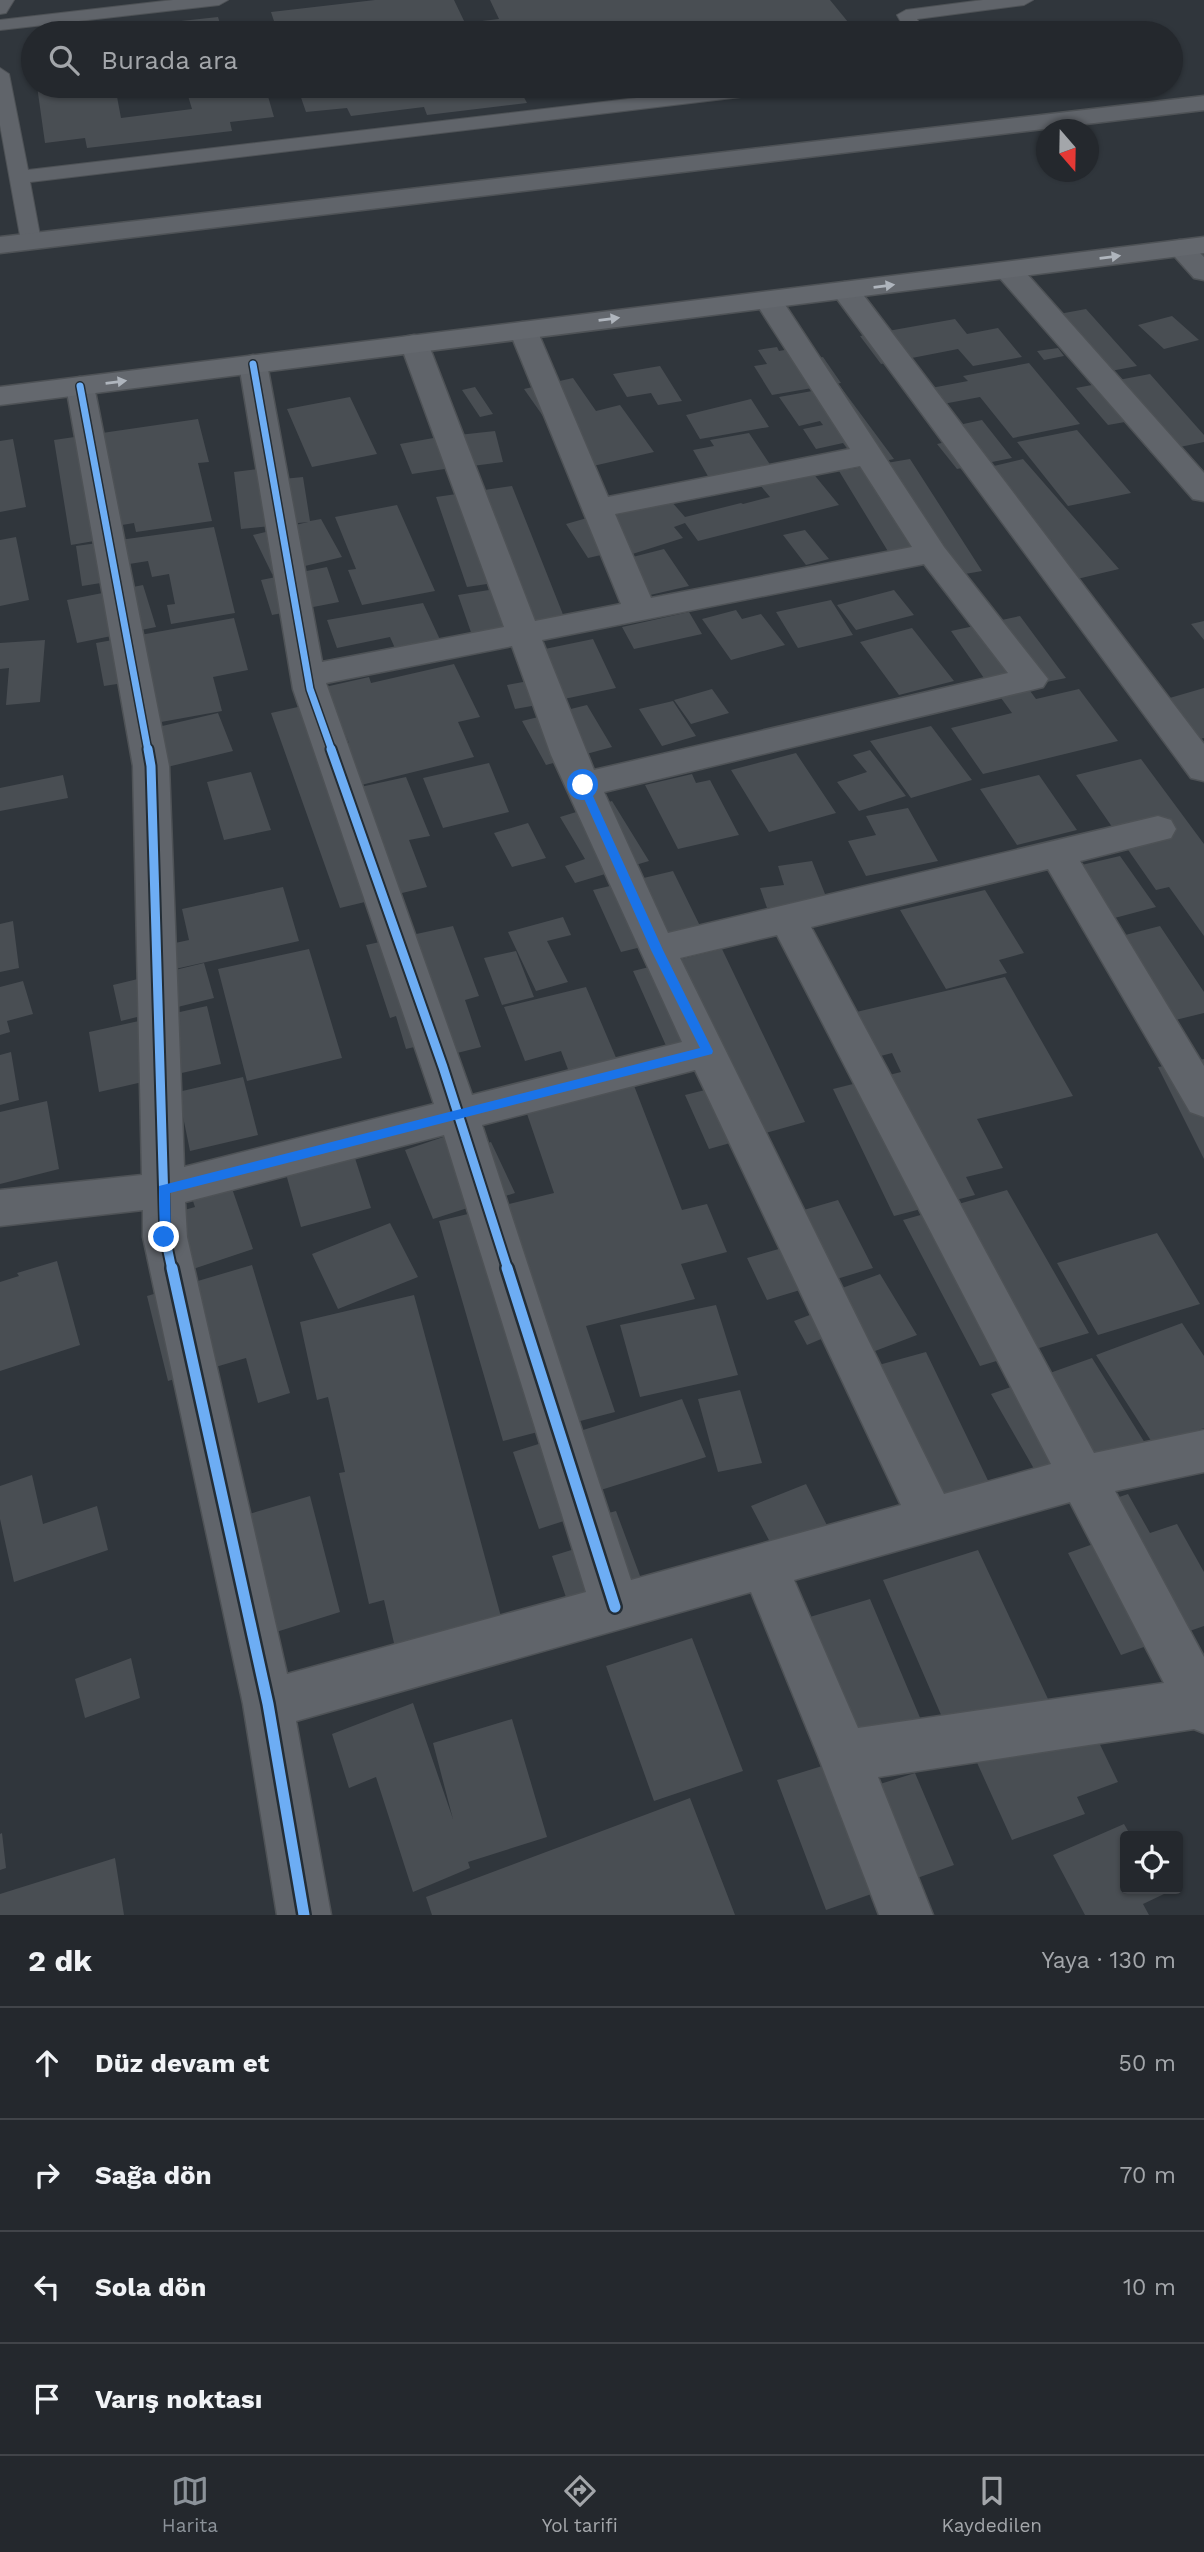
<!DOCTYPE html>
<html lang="tr">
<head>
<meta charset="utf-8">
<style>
  body { margin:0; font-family:"Work Sans",sans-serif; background:#303439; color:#f1f3f6 }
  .controls { position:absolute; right:21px; bottom:21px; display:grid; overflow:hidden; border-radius:7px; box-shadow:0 2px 5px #0004 }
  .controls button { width:63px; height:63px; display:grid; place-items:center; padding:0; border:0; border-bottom:2px solid #414449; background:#24282d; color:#f1f3f6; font:35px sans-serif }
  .compass { position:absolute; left:1036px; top:119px; width:63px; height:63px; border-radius:50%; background:#24282d; box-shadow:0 2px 5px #0004; rotate:160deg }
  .stop { position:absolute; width:21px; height:21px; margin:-16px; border:5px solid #1a73e8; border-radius:50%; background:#fff }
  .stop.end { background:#1a73e8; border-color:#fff; box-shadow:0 2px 7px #0008 }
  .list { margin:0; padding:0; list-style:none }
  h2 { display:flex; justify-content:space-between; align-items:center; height:91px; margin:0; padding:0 28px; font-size:30px }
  h2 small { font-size:23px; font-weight:400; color:#a3a6aa }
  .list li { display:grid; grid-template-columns:46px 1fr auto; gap:21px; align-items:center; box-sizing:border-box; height:112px; padding:0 28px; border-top:2px solid #414449 }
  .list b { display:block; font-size:26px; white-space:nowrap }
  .list em { font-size:23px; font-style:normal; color:#a3a6aa }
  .icon { flex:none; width:38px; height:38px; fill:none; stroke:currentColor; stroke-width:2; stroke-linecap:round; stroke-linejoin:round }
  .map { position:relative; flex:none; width:1204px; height:1915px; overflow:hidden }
  .search { position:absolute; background:#24282d; box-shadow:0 2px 5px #0004; left:21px; right:21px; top:21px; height:77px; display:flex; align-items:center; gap:18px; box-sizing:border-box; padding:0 24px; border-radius:38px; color:#a3a6aa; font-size:26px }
  .sheet { height:539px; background:#24282d }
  nav { display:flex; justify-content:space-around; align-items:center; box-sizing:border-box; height:98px; border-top:2px solid #414449; background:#24282d; font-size:19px; color:#a3a6aa }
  nav a { display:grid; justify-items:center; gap:4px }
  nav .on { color:#8b9299 }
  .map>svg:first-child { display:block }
</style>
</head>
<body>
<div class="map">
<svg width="1204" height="1915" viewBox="0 0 1204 1915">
  <rect width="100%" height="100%" fill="#30363c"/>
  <path fill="#494e53" d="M375 0H454L465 23 499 19 490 0H830L857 33H278L271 12Z
    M218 17 223 33H89V31Z
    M37 86H115L121 118 192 109 185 86H265L274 117 230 122 232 131 87 148 85 138 45 143Z
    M297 86H371L372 88 518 86 527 103 427 115 424 107 351 116 347 108 306 112Z
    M1086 309 1137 366 1090 375 1059 314Z
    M1172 316 1199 340 1164 349 1138 325Z
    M955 319 967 334 998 328 1022 357 973 366 958 349 881 364 860 336Z
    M777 347 779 351 796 348 804 360 823 357 841 383 772 395 754 366 767 364 758 350Z
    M1058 348 1064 356 1044 360 1037 351Z
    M1029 363 1080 424 1013 438 980 397 922 408 910 392 968 381 963 376Z
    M660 366 682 401 658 405 651 393 627 397 613 374Z
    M1150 374 1204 435V442L1151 453 1125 422 1108 425 1076 388Z
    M573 378 596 411 620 405 654 452 580 469 524 389Z
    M840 386 894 459 860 466 843 443 816 449 803 429 823 425 820 421 799 426 779 397Z
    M475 387 493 414 480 417 462 390Z
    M350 397 377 454 312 467 287 409Z
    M751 399 769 427 700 439 686 415Z
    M198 419 209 462 198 463 212 521 136 532 134 523 98 529 100 540 71 545 54 440Z
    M982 420 1012 458 957 469 937 444 964 438 954 426Z
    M1077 430 1131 493 1068 506 1017 442Z
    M495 431 503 462 457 468 449 436Z
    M749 433 771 466 709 478 693 450 714 446 710 440Z
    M439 437 451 468 412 474 400 444Z
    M13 439 26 507 0 512V441Z
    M910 459 982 571 937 579 917 548 889 553 839 471Z
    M1023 459 1119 569 1052 585 1015 541 1033 537 977 470Z
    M281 466 283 479 303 477 310 521 321 519 342 557 272 574 253 535 308 522 241 529 234 472Z
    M807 466 839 505 698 541 685 523 674 527 683 538 626 556 597 520 671 501 685 517 741 503 743 504 770 497 755 479Z
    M512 486 566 622 473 638 458 595 489 590 487 584 467 587 436 497Z
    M397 505 435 591 362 605 348 570 356 569 335 517Z
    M587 518 610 553 588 558 566 524Z
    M214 527 235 613 171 624 167 605 175 604 169 574 152 577 148 561 123 565 126 579 82 586 76 546Z
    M805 530 829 559 806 565 783 535Z
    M16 537 29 600 0 606V540Z
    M664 549 689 586 633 599 609 563Z
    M327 567 339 602 272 615 261 580Z
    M143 585 156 627 77 643 67 600Z
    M894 590 914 615 856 630 837 605Z
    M831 600 853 635 798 648 776 612Z
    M423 603 443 646 398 655 390 637 337 648 327 620Z
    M736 610 742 619 761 614 785 645 731 660 702 619Z
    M689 612 702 634 634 649 622 627Z
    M1020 616 1066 678 1032 685 986 681 951 631Z
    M234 618 248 670 213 677 222 711 139 726 130 682 104 686 96 643Z
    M1204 621V640L1191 624Z
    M912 628 954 681 899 695 860 642Z
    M593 639 616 688 564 699 540 650Z
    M45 640 40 702 6 705 9 668 0 669V643Z
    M454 664 480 717 458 722 474 757 345 789 328 747 349 743 325 687 369 677 371 683Z
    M534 680 543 704 515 709 507 685Z
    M1022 680 1036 699 1079 689 1118 741 983 774 951 728 1012 713 993 687Z
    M1204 688V738L1183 743 1149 704Z
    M712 689 729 713 691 724 674 700Z
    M329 700 342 791 406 777 430 836 409 840 427 887 340 908 271 713Z
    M673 701 696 736 662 746 639 709Z
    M587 705 612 747 546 765 522 721Z
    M218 713 233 751 159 769 145 730Z
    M931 726 972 780 911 798 870 741Z
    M870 750 906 796 859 811 837 782 867 772 853 755Z
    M796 753 836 813 769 832 731 770Z
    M1141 759 1204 844V936L1169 887 1156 890 1076 775Z
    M489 763 509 812 443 828 423 778Z
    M251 772 271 830 224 840 207 782Z
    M692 774 696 783 710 780 739 835 678 849 645 785Z
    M63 775 68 798 0 811V788Z
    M1039 775 1077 830 1017 845 980 789Z
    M612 801 649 861 575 883 565 866 585 859 560 817Z
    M908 808 938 861 866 876 848 841 876 835 866 816Z
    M528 823 546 858 512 867 494 833Z
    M1120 856 1156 907 1107 920 1073 867Z
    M812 861 827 899 767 908 760 888 784 885 778 866Z
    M673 871 703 932 621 952 593 890Z
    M283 887 299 941 153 974 147 949 189 940 182 909Z
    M985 890 1024 953 999 960 1007 973 946 989 900 910Z
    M563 917 571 935 547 941 568 982 536 991 508 932Z
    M13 921 19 968 0 972V924Z
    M453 926 479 996 465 1000 481 1047 437 1058 431 1043 406 1049 396 1016 390 1018 366 945Z
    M1160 926 1204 992V1013L1159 1024 1106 940Z
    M309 949 342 1058 247 1081 218 969Z
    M722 949 805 1122 709 1149 685 1095 705 1090 688 1052 671 1057 633 971Z
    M516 951 534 997 502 1005 484 958Z
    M204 963 214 998 121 1021 113 985Z
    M1005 977 1073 1096 977 1119 1003 1168 966 1177 975 1195 894 1216 833 1089 901 1072 892 1053 858 1062 835 1017Z
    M23 981 33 1014 7 1021 10 1032 0 1035V987Z
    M586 987 617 1060 569 1072 561 1051 525 1061 504 1007Z
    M207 1006 221 1064 99 1092 89 1032Z
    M11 1052 19 1100 0 1105V1055Z
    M1204 1059V1159L1158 1067Z
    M243 1077 258 1135 190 1151 178 1092Z
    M633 1083 682 1210 707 1204 727 1252 681 1264 695 1299 586 1326 615 1412 503 1441 439 1221 554 1193 525 1108Z
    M47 1101 59 1169 0 1184V1112Z
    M449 1135 457 1152 491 1142 515 1193 433 1219 405 1150Z
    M354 1155 371 1208 301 1227 286 1174Z
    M227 1174 253 1249 181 1273 163 1216 195 1207 188 1186Z
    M1007 1190 1089 1333 980 1366 903 1220Z
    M838 1200 873 1268 767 1300 747 1258 803 1242 790 1214Z
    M390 1223 418 1277 338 1309 312 1254Z
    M1157 1233 1200 1304 1098 1335 1057 1263Z
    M57 1261 80 1345 0 1371V1282L19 1276 17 1273Z
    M252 1265 290 1393 258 1403 246 1358 168 1381 147 1296Z
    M880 1274 917 1335 849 1361 833 1334 807 1345 794 1321 833 1306 826 1294Z
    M414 1295 503 1624 397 1656 384 1600 369 1604 339 1473 345 1472 328 1397 317 1400 300 1322Z
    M716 1305 738 1375 640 1397 620 1325Z
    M1182 1323 1204 1356V1428L1155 1447 1096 1355Z
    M926 1352 995 1495 930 1515 864 1369Z
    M1092 1358 1145 1443 1041 1481 991 1394Z
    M740 1390 762 1463 718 1472 698 1399Z
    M682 1399 706 1457 588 1494 595 1511 539 1529 513 1452Z
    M32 1475 43 1524 97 1506 108 1550 14 1582 0 1519V1486Z
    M806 1484 836 1543 782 1565 751 1506Z
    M1128 1494 1150 1533 1177 1524 1204 1572V1626L1121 1655 1068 1553 1096 1543 1078 1511Z
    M310 1496 340 1612 257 1638 229 1520Z
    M616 1511 646 1592 572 1615 552 1556 591 1544 583 1520Z
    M978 1550 1048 1699 948 1731 883 1580Z
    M870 1599 921 1720 838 1747 783 1625Z
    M692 1638 743 1771 654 1801 606 1666Z
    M131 1658 140 1698 85 1718 75 1679Z
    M413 1703 453 1819 433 1743 512 1719 547 1837 468 1862 470 1868 413 1892 376 1777 349 1788 332 1734Z
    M1092 1728 1118 1782 1077 1797 1085 1814 1012 1840 974 1756Z
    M848 1758 861 1790 915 1773 954 1865 826 1910 777 1780Z
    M690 1798 735 1915H432L426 1897Z
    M1124 1824 1131 1836H1125V1889H1161L1164 1894 1143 1904 1149 1915H1085L1053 1855Z
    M2 1833 6 1868 0 1870V1834Z
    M115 1858 124 1915H0V1894Z"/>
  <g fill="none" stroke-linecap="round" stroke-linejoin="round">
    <g stroke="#4e5256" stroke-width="2">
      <path id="lane" d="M0 0H14L6 13 0 14Z
        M173 0H228L219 5 0 30V20Z
        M983 0H1033L1024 5 917 19 925 33H907L897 15 906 10Z
        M0 68 9 74 28 170 738 86H792L783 92 30 182 41 241 38 245H24L21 241 0 125Z"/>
    </g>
    <g stroke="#4e5256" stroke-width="3">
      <path id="street" d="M1204 96V110L0 253V237Z
        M1180 240 1189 242 1204 257V280L1194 278 1167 248 1171 242Z
        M1009 263 1019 265 1204 473V501L1193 499 999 277 995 271 999 265Z
        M845 282 855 284 1204 744V781L1191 778 835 296 831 290 835 284Z
        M768 292 778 294 782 300 944 547 1048 679 1043 687 1031 690 604 792 668 933 1158 816 1171 820 1176 829 1171 838 1080 861 1204 1066V1117L1190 1112 1048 869 811 927 1094 1453 1204 1430V1472L1115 1491 1204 1657V1733L1194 1729 878 1777 933 1915H879L818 1756 751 1592 296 1721 331 1915H277L243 1704 143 1237V1210L0 1226V1190L142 1175 133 766 66 386 70 380 80 377 90 380 94 386 169 766 184 1167 434 1104 293 689 239 364 243 358 253 355 263 358 267 364 322 662 504 627 400 343 404 337 414 335 424 337 428 343 535 621 621 604 509 330 513 324 523 322 533 324 537 330 608 497 850 449 754 300 758 294ZM860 466 912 547 651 598 615 514ZM924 564 1008 673 594 770 542 640ZM512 646 551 755 682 1042 472 1095 326 683ZM777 935 1051 1464 944 1494 680 958ZM695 1070 901 1505 631 1580 482 1125ZM444 1135 586 1592 287 1674 187 1237 185 1202ZM1070 1502 1164 1683 858 1728 794 1580Z"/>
    </g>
    <g stroke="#4e5256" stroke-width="3">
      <path id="secondary" d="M1204 237V253L0 405V387Z"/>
    </g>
    <use href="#lane" fill="#60646a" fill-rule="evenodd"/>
    <use href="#street" fill="#60646a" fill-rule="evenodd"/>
    <use href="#secondary" fill="#64686e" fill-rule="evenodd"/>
    <g stroke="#232d36" stroke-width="10">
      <path id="cycleway-far2" d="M253 364 310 689 332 751
        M80 386 148 751"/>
    </g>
    <g stroke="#232d36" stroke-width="13">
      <path id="cycleway-far1" d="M148 749 151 766 165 1237 172 1270
        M331 749 443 1067 508 1270"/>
    </g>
    <g stroke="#232d36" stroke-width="16">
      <path id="cycleway" d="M172 1268 268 1704 304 1915
        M507 1268 615 1607"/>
    </g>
    <use href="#cycleway-far2" stroke="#6dadf4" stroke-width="7"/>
    <use href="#cycleway-far1" stroke="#6dadf4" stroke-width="9"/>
    <use href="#cycleway" stroke="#6dadf4" stroke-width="11"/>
  </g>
  <defs><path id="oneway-solid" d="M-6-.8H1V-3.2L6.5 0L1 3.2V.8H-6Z" transform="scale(1.75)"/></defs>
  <g fill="#afb5bd">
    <use href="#oneway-solid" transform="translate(1110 257) rotate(-7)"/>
    <use href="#oneway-solid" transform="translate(884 286) rotate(-7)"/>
    <use href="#oneway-solid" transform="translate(609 319) rotate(-7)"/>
    <use href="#oneway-solid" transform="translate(116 382) rotate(-7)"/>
  </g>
  <path fill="#1a73e8" d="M583 782 588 785 663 950 713 1051 712 1054 170 1193 171 1237 169 1240H160L159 1186 700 1048 651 950 578 785Z"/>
</svg>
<div class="controls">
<button><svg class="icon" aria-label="locate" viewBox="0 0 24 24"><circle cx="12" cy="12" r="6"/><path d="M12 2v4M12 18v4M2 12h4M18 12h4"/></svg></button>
</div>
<svg class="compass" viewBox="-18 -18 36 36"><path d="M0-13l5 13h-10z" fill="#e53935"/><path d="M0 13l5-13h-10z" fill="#a3a6aa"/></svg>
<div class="stop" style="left:583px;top:785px"></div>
<div class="stop end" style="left:164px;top:1237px"></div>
<div class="search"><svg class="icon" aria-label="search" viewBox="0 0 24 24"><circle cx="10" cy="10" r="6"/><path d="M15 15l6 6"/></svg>Burada ara</div>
</div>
<section class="sheet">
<h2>2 dk<small>Yaya · 130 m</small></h2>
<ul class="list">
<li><svg class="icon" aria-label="ahead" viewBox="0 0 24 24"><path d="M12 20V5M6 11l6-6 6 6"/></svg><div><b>Düz devam et</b></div><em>50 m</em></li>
<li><svg class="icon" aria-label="right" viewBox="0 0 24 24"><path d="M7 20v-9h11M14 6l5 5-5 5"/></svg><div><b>Sağa dön</b></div><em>70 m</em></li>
<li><svg class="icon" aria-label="left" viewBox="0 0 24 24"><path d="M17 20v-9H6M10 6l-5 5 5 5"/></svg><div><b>Sola dön</b></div><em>10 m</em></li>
<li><svg class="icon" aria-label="arrive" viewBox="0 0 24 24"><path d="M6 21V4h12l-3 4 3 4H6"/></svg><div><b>Varış noktası</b></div></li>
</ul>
</section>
<nav>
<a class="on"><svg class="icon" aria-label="map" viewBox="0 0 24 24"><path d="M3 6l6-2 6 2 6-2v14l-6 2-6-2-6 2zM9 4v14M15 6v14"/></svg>Harita</a>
<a><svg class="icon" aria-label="directions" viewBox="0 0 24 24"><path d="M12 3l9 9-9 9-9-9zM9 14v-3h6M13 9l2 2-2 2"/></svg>Yol tarifi</a>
<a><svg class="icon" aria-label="saved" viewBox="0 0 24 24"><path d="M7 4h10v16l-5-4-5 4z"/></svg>Kaydedilen</a>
</nav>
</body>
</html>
